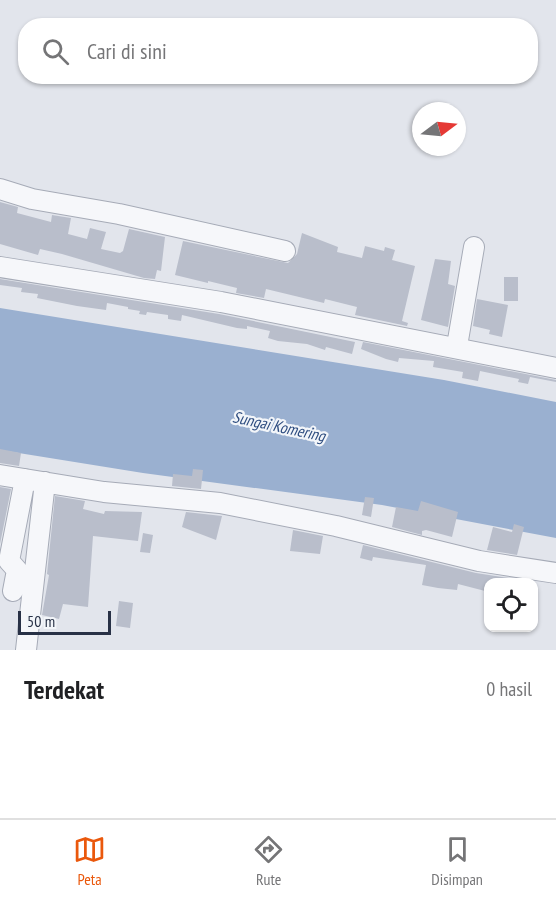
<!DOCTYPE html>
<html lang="id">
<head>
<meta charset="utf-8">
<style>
  body { margin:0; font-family:"PT Sans Narrow",sans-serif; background:#f2f2f2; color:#202124 }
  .controls { position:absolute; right:18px; bottom:18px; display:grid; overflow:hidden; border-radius:12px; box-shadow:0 2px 4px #0004 }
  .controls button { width:54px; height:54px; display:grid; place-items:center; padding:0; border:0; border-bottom:2px solid #e0e0e0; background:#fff; color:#202124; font:30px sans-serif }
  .compass { position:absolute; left:412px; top:102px; width:54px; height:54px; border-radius:50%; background:#fff; box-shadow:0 2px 4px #0004; rotate:74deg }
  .scale { position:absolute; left:18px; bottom:15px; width:93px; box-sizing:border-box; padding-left:6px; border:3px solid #283146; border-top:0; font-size:16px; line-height:21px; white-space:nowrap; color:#283146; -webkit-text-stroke:4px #f2f5f9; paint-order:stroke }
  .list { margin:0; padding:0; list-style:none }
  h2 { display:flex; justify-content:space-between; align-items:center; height:78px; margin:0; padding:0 24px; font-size:26px }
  h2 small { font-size:20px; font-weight:400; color:#757577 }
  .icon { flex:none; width:33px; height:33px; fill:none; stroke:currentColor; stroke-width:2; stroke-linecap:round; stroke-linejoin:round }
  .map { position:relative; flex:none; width:556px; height:650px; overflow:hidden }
  .search { position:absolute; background:#fff; box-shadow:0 2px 4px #0004; left:18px; right:18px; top:18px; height:66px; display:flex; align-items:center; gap:15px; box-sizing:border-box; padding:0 21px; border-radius:24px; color:#757577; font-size:22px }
  .sheet { height:168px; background:#fff }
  nav { display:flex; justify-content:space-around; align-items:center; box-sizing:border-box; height:84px; border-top:2px solid #e0e0e0; background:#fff; font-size:16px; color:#757577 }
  nav a { display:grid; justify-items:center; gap:3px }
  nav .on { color:#ea580c }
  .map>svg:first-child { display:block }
</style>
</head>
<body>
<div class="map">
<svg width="556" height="650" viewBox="0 0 556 650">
  <rect width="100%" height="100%" fill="#e2e5ec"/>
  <path fill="#9ab0d0" d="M0 308 444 380 556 402V538L382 505 143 473 0 450Z"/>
  <path fill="#b9becb" d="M0 202 18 207 17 213 51 222 52 215 71 218 68 234 87 239 90 228 106 232 101 249 120 253 123 251 129 229 165 237 161 271 157 270 155 279 144 278 62 254 40 249 38 255 0 244Z
    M302 233 338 247 337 252 362 258 365 246 384 251 385 247 395 250 392 260 415 266 402 321 408 323 407 326 355 315 357 307 325 299 324 303 266 289 264 298 236 293 237 288 208 281V283L175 275 183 241 288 263 297 254Z
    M435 259 451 261 448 284 455 286 448 327 421 320Z
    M504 277H518V301H504Z
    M0 279 219 314 355 342 352 354 326 347 325 350 307 344 278 341 268 338 270 331 247 326V329L237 328 182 315 181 321 168 319V315L147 312 146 315 139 314 140 311 128 309V307L107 303 106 310 77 306 37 298 38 294 21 292 22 288 0 285Z
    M477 299 508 305 502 337 489 334 490 330 473 326Z
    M363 342 556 380V382L530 377 528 384 518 382 519 379 480 371 478 381 462 378 463 372 433 367 434 361 399 358 398 362 386 359 361 349Z
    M0 449 21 453 19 466 0 463Z
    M193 469 203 470 201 489 172 486 173 474 192 476Z
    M0 487 11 489 0 544Z
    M55 496 85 501 83 509 104 514 105 511 142 512 138 541 93 536 88 607 63 604 59 619 42 615 49 575 47 574Z
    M365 497 374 498 371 517 362 515Z
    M421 501 458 512 452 537 426 530 422 531V535L392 527 396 507 418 511Z
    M186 512 222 516 216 540 182 527Z
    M514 524 524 527 517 555 487 550 493 527 512 532Z
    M293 530 323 536 320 554 290 551Z
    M143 533 153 535 150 553 140 552Z
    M363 545 476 573 533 582H507L493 579 492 582H489V592L458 584 457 590 438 588 422 585 426 565 373 557 372 561 360 558Z
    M119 601 133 603 130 628 116 626Z"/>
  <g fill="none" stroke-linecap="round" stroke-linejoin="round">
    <g stroke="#a6abb7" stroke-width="22">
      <path id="minor" d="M0 189 32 199 119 214 285 251
        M0 267 221 302 556 368
        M457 346 474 247
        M0 475 104 492 220 503 336 526 479 561 556 573
        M13 591 17 570 9 561 25 479
        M26 650 45 482"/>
    </g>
    <use href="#minor" stroke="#f6f7fa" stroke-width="20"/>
  </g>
  <g text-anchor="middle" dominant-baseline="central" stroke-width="4.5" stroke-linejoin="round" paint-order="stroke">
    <g font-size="16" font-style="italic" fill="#2d4c7f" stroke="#f2f5f9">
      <text transform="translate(279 426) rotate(12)">Sungai Komering</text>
    </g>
  </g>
</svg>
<div class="controls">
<button><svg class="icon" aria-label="locate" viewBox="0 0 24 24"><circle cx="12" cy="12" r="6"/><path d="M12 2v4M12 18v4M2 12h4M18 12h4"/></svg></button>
</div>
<svg class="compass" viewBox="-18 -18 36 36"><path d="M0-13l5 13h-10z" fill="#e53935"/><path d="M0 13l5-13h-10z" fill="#757577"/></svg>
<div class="scale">50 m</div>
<div class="search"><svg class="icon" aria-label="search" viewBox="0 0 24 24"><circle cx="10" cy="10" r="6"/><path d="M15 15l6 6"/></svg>Cari di sini</div>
</div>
<section class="sheet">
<h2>Terdekat<small>0 hasil</small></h2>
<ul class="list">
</ul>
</section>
<nav>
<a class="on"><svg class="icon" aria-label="map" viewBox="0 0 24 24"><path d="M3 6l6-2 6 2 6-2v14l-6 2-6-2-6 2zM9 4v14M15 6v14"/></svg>Peta</a>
<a><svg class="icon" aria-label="directions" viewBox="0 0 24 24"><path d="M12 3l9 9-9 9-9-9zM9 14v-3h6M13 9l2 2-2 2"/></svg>Rute</a>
<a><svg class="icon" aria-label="saved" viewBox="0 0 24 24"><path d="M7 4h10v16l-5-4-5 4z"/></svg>Disimpan</a>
</nav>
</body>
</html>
